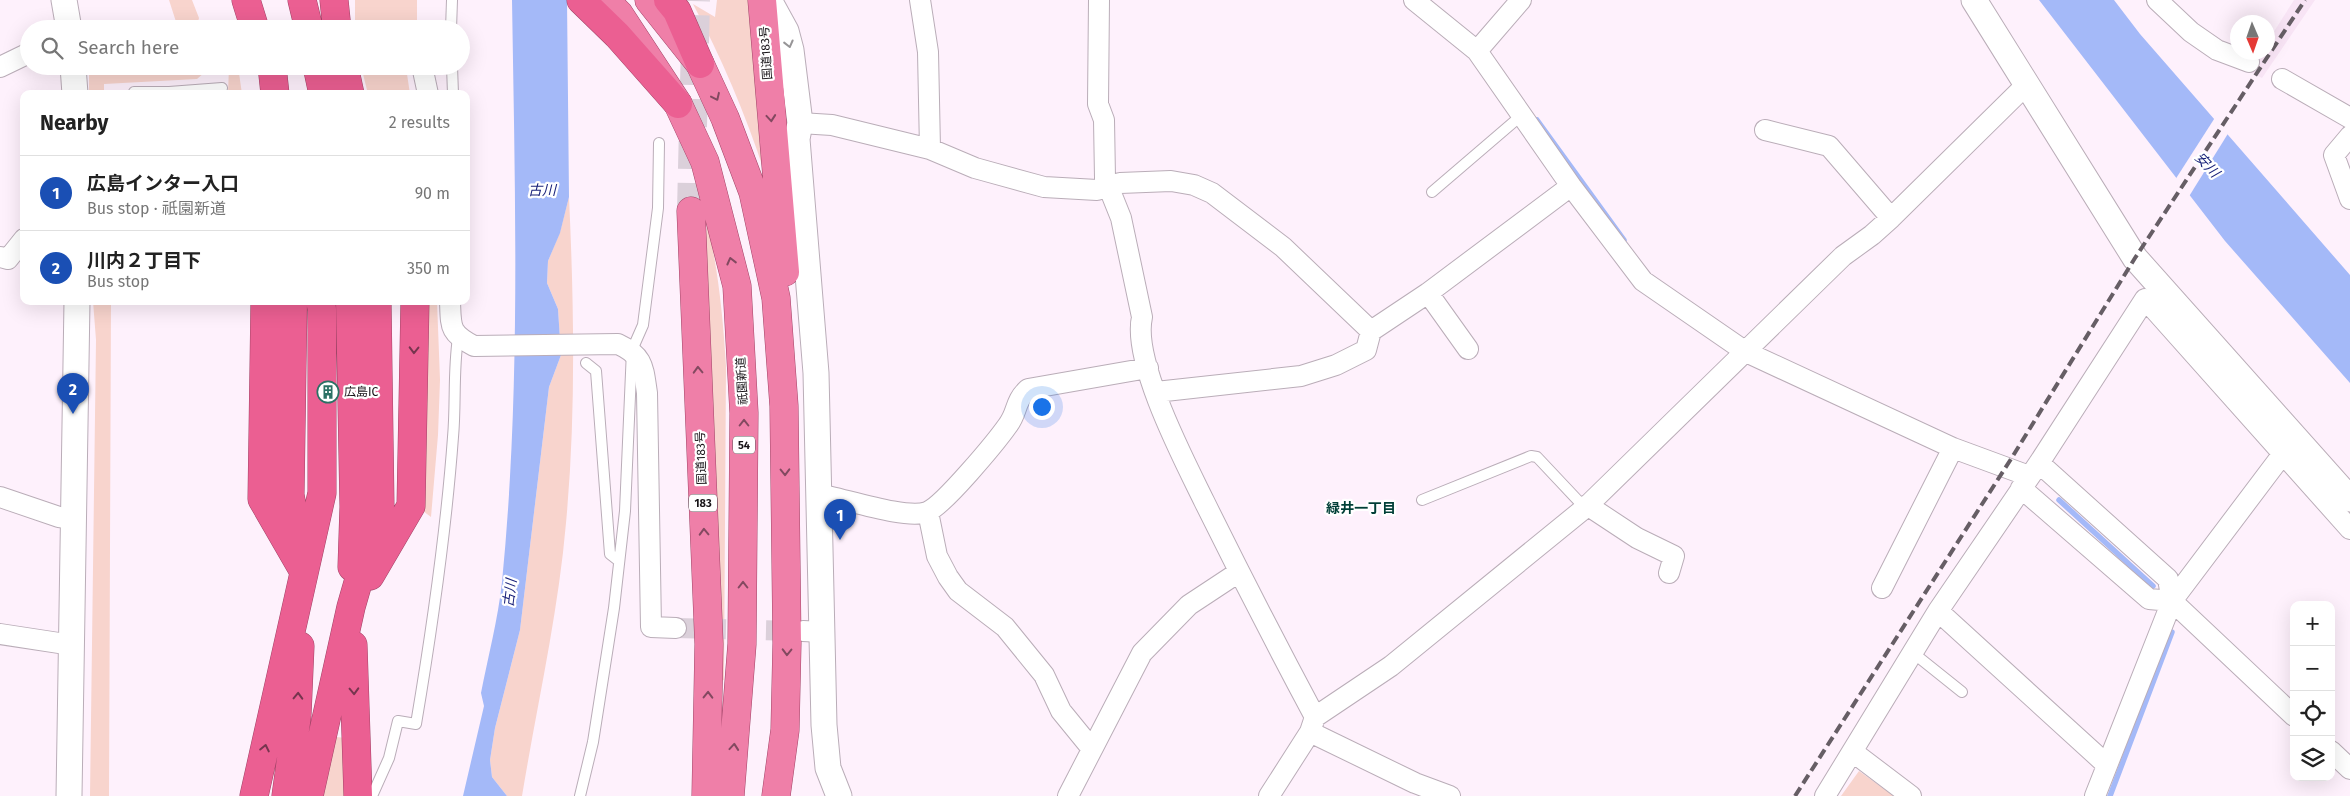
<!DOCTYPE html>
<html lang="en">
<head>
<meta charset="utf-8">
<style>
  body { margin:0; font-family:"Fira Sans","Noto Sans JP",sans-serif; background:#f6f6f6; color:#222 }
  .controls { position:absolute; right:15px; bottom:15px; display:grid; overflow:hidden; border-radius:10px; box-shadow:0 5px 20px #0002 }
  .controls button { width:45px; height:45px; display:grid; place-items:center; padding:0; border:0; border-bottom:1px solid #e0e0e0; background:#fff; color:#222; font:25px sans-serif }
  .compass { position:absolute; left:2230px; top:15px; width:45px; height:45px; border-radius:50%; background:#fff; box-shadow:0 5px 20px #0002; rotate:178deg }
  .you { position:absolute; left:1041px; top:406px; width:18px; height:18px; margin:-12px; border:4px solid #fff; border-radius:50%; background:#1a73e8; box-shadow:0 0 0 8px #1a73e833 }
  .badge { display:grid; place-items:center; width:32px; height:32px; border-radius:50%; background:#b45309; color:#fff; font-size:16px; font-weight:700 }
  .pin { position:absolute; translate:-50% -41px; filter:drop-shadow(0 1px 2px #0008) }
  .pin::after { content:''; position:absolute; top:26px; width:18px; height:15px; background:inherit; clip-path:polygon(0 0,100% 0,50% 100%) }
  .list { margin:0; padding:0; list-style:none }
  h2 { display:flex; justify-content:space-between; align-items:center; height:65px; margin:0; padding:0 20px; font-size:21px }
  h2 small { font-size:16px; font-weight:400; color:#767676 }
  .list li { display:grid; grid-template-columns:32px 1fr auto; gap:15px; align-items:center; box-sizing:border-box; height:75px; padding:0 20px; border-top:1px solid #e0e0e0 }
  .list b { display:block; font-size:19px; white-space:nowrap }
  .list p { margin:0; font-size:16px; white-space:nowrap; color:#767676 }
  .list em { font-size:16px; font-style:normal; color:#767676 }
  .icon { flex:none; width:28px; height:28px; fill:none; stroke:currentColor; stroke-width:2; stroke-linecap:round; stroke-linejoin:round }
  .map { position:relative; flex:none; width:2350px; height:796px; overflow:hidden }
  .search { position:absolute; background:#fff; box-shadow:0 5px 20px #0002; left:20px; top:20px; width:450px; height:55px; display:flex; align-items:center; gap:12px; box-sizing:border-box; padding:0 18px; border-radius:28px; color:#767676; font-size:19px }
  .panel { position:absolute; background:#fff; box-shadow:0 5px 20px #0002; left:20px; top:90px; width:450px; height:215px; border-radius:10px }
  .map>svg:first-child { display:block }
</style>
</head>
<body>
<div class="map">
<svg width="2350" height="796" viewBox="0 0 2350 796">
  <rect width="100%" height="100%" fill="#fef1fc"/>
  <path fill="#f8e4f5" d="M2294 0H2315L2262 78 2248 71 2260 53 2268 52V41Z"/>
  <path fill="#f8d4cd" d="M169 0H192L199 18 196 29 178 28Z
    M355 0H417V29H405L382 23 355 24Z
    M717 0H749L765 174C746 115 722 59 693 4L715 17Z
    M92 66H207L205 72 197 79 104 84V94H89V75Z
    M229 66H238L242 94H228Z
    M361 66H401L407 74 410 94H368Z
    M569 197C574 306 576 415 566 523 558 615 537 705 522 796H507L492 777 490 760 495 728 520 630 549 387 561 355 558 309 547 283 548 261 560 232Z
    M707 221C718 269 723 316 726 366L724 680 719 681 705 255Z
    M93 301H111L109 796H90L96 340Z
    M423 301H437L440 380 438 435 431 517 423 511Z
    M336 737 347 738 346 796H323Z
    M1859 771 1894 796H1841Z"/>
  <path fill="#a4b9f8" d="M512 0H567L569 197 560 233 548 261 547 283 558 309 561 355 549 387 520 630 495 728 490 760 492 777 507 796H463L484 706 481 693C488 657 498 619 502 582 521 389 515 194 512 0Z
    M2039 0H2114L2140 34 2350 275V383L2225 241Z"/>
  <path fill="#fef1fc" d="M2216 116 2229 132 2188 198 2175 180Z"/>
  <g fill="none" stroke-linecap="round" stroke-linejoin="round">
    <path stroke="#a4b9f8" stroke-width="5.5" d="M1537 120 1624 240
      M2059 500 2153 586
      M2110 796 2172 632"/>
    <path stroke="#dbd0da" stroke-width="20" stroke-dasharray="20 10" stroke-linecap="butt" d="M676 628 801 631"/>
    <path stroke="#dbd0da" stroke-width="28" stroke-dasharray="28 14" stroke-linecap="butt" d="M691 211 696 0"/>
    <g stroke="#baadb8" stroke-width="12">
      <path id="service" d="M451 29 452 0
        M452 66 453 94
        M134 92H169L222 88
        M1432 192 1523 114
        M586 363 596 371 610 554 619 561
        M1422 500 1531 456 1537 457 1585 508
        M1912 652 1962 692
        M372 796 389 758 398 721 416 724C432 629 446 533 453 437 456 404 453 371 458 338
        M580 796 593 742 614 608 625 511 632 350 643 325 658 208 659 143"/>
    </g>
    <g stroke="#baadb8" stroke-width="22">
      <path id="minor" d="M920 0 928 52 930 149
        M1099 0 1098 104 1104 120 1105 178 1121 218 1142 317C1132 361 1184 460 1204 501 1240 574 1277 646 1315 717
        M1414 0 1477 51 1571 186 1643 281 1746 352 1953 448 2029 476
        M2157 0 2191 32 2217 50 2249 62
        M1477 51 1521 0
        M422 66 428 94
        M0 67 29 53
        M2282 79 2350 118
        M800 123 832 125 930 149 975 168 1044 187 1097 190 1120 183 1171 181 1194 185 1212 193 1283 247 1371 331 1366 350 1336 365 1301 376 1156 392
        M1765 130 1829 146 1891 218
        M2350 136 2334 155 2350 199
        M0 257 8 259 24 239
        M1428 293 1468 349
        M450 301C451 327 449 333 474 346L618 344C644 356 643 367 647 393L651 627 676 628
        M1371 331 1428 293 1571 186
        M2039 463 2168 579 2172 601 2294 716
        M2021 488 2149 599 2172 601
        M818 494C843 498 906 520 927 512 943 506 996 442 1008 425 1018 412 1014 402 1028 389L1148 368
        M0 497 59 517 74 519
        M1587 505 1637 538 1674 556 1669 573
        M928 512 937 556 948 577 958 591 1005 627 1044 675 1061 711 1092 749
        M1882 588 1953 448
        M1938 611 2107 765
        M803 631 822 632
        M0 634 72 645
        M1310 732 1415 783 1450 796
        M2331 751 2350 769
        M1853 752 1911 796
        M1068 796 1142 653 1189 605 1239 572
        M1269 796 1310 732 1315 717 1391 666 1585 508 1843 256 1872 235 1891 218 2027 84
        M1825 796 1938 611 2039 463 2145 299 2350 529
        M2095 796 2172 601 2282 455"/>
    </g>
    <g stroke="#baadb8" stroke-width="27">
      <path id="tertiary" d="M64 0 69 29
        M769 0 786 31 791 50 800 123 797 139 816 373 824 725 828 768 839 796
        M1974 0 2135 258 2350 499
        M73 66 75 94
        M69 796 77 301"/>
    </g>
    <g stroke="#a14467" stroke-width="29">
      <path id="trunk" d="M605 0 619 14 678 104 705 162 737 286 744 413 742 644 730 796
        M649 0 700 64 725 118 753 192 776 298 784 406 787 643 785 730 776 796
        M762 0 785 272
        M691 211 709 644 706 796"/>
    </g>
    <g stroke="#a14467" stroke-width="29">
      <path id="motorway" d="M246 0 255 29
        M302 0 309 29
        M334 0 337 29
        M581 0 617 35 678 104
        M668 0 677 11 700 64
        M272 66 275 94
        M317 66 323 94
        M344 66 350 94
        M265 301 262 499 303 570
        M293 301 290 495 300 552
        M350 301 354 507 352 567
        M370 576 411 506 415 301
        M353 645 358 796
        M254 796 322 493V309L320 301
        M286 796 297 715 300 646
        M309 796 351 607 380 506 377 301"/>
    </g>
    <use href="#service" stroke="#fff" stroke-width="10"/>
    <use href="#minor" stroke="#fff" stroke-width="20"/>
    <use href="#tertiary" stroke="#fff" stroke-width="25"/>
    <use href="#trunk" stroke="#ef7fa8" stroke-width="28"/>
    <use href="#motorway" stroke="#eb5f92" stroke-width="28"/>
    <path stroke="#665e65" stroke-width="4" stroke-dasharray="10 5" stroke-linecap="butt" d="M1795 796 2011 459 2135 258 2305 0"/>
  </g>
  <defs><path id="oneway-chevron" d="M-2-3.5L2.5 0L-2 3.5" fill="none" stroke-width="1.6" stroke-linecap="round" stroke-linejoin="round" transform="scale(1.25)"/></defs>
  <use stroke="#979597" href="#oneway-chevron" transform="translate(789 44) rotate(76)"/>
  <g stroke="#834960">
    <use href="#oneway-chevron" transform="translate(716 97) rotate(65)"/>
    <use href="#oneway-chevron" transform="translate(771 118) rotate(85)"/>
    <use href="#oneway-chevron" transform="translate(731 261) rotate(-104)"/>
    <use href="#oneway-chevron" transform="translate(698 370) rotate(-92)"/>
    <use href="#oneway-chevron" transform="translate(744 423) rotate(-90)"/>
    <use href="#oneway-chevron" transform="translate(785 472) rotate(89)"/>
    <use href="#oneway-chevron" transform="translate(704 532) rotate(-92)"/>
    <use href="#oneway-chevron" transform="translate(743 585) rotate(-90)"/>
    <use href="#oneway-chevron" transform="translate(787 652) rotate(91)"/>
    <use href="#oneway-chevron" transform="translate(708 695) rotate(-89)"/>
    <use href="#oneway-chevron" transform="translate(734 747) rotate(-85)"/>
  </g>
  <g stroke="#76354e">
    <use href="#oneway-chevron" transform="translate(414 350) rotate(91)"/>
    <use href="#oneway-chevron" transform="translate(354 691) rotate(88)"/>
    <use href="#oneway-chevron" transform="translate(298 696) rotate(-88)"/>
    <use href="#oneway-chevron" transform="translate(265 748) rotate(-78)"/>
  </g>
  <defs>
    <g id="building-ring" transform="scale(1.125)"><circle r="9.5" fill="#fff" stroke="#2b7165" stroke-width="1.5"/><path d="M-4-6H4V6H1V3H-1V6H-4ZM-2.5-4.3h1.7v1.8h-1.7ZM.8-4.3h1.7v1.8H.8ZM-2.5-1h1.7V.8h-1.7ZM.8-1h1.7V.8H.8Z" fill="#2b7165"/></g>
  </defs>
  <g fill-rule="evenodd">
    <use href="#building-ring" x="328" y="392"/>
  </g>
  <g text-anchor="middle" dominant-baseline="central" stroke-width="4.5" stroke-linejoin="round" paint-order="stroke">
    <g fill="#fff" stroke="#5d5a5d" stroke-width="1">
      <rect x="733" y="436.5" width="22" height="17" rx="4"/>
      <rect x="689" y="494.5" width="28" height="17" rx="4"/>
    </g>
    <g font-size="11" font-weight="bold" fill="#171317">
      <text x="744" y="445">54</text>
      <text x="703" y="503">183</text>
    </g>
    <g font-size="12" fill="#171317" stroke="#fff">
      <text transform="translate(766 53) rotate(-94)">国道183号</text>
      <text transform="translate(742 381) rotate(-93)">祇園新道</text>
      <text transform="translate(701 458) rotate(-92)">国道183号</text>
    </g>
    <g font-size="12" fill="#171317" stroke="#fff" text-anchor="start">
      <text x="344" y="392">広島IC</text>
    </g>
    <g font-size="14" font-style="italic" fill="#1a227a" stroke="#fff">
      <text transform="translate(2207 165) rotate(46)">安川</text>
      <text x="542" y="190">古川</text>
      <text transform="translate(510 593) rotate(-83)">古川</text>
    </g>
    <g font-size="14" font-weight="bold" fill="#003f37" stroke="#fff">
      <text x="1361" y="508">緑井一丁目</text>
    </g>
  </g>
</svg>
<div class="controls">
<button>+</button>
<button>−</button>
<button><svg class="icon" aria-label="locate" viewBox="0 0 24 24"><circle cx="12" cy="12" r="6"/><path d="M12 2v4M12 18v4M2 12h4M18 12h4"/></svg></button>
<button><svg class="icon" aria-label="layers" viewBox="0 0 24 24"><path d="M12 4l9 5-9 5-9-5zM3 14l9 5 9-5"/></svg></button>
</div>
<svg class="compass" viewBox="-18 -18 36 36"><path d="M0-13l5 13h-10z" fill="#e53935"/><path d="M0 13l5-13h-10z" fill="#767676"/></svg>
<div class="you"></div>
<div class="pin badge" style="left:840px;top:540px;background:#1a4fb4">1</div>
<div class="pin badge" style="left:73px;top:414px;background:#1a4fb4">2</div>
<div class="search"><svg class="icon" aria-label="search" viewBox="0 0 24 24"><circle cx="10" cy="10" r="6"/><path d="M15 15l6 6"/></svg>Search here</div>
<section class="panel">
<h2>Nearby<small>2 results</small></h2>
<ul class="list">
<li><span class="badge" style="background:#1a4fb4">1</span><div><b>広島インター入口</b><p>Bus stop · 祇園新道</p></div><em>90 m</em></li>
<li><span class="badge" style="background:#1a4fb4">2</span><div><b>川内２丁目下</b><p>Bus stop</p></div><em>350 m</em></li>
</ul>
</section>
</div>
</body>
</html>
